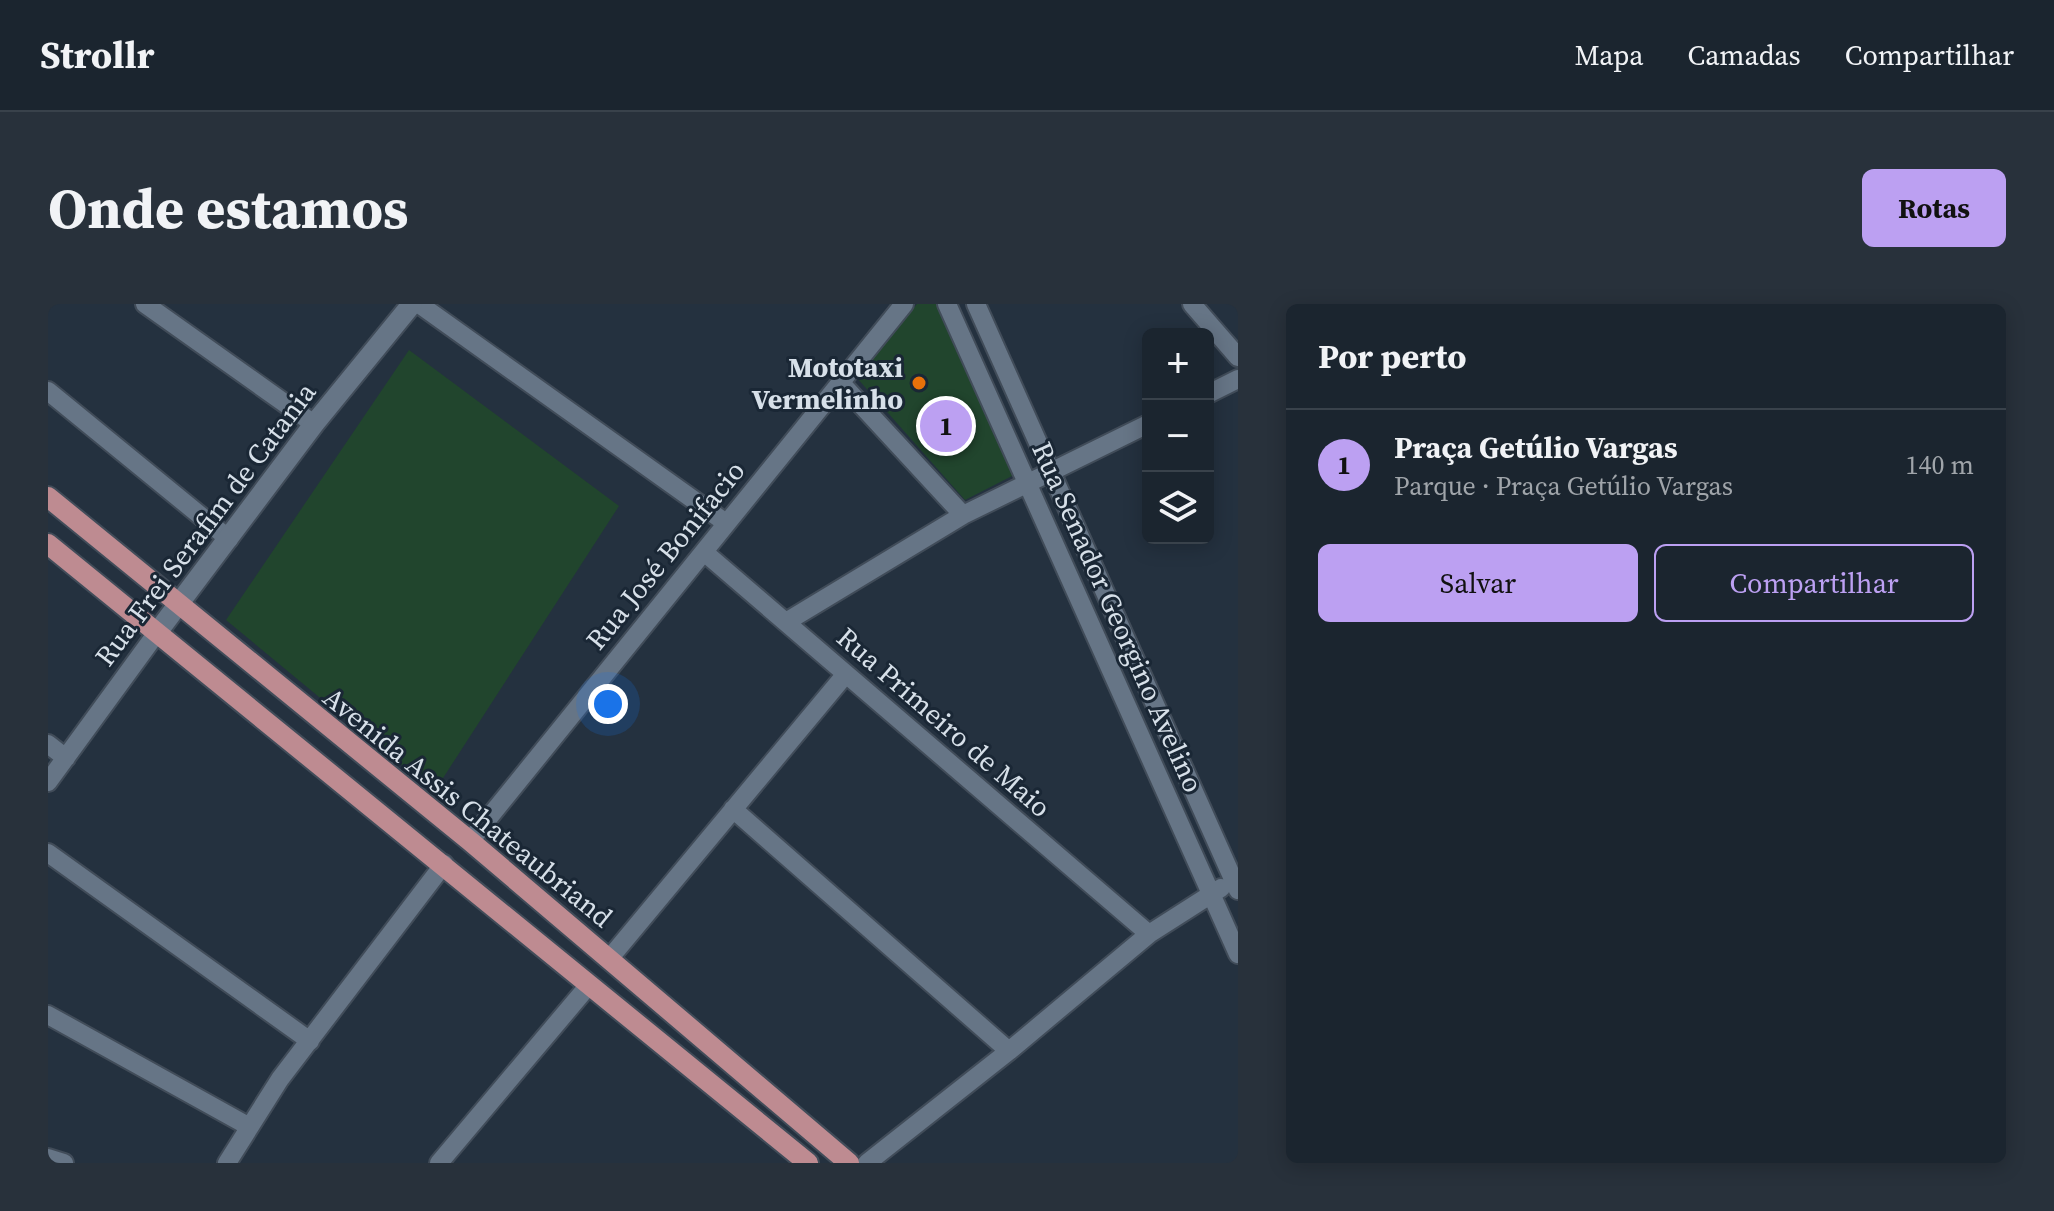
<!DOCTYPE html>
<html lang="pt">
<head>
<meta charset="utf-8">
<style>
  body { margin:0; font-family:"Source Serif 4",serif; background:#28313b; color:#f1f3f6 }
  .controls { position:absolute; right:24px; top:24px; display:grid; overflow:hidden; border-radius:12px; box-shadow:0 4px 20px #0003 }
  .controls button { width:72px; height:72px; display:grid; place-items:center; padding:0; border:0; border-bottom:2px solid #39424b; background:#1b252f; color:#f1f3f6; font:40px sans-serif }
  .you { position:absolute; left:560px; top:400px; width:28px; height:28px; margin:-20px; border:6px solid #fff; border-radius:50%; background:#1a73e8; box-shadow:0 0 0 12px #1a73e833 }
  .badge { display:grid; place-items:center; width:52px; height:52px; border-radius:50%; background:#bca0f2; color:#111; font-size:26px; font-weight:700 }
  .pin { position:absolute; translate:-50% -50%; border:4px solid #fff; box-shadow:0 2px 8px #0006 }
  .list { margin:0; padding:0; list-style:none }
  h2 { display:flex; justify-content:space-between; align-items:center; height:104px; margin:0; padding:0 32px; font-size:34px }
  h2 small { font-size:26px; font-weight:400; color:#a0a5aa }
  .list li { display:grid; grid-template-columns:52px 1fr auto; gap:24px; align-items:center; box-sizing:border-box; height:112px; padding:0 32px; border-top:2px solid #39424b }
  .list b { display:block; font-size:30px; white-space:nowrap }
  .list p { margin:0; font-size:26px; white-space:nowrap; color:#a0a5aa }
  .list em { font-size:26px; font-style:normal; color:#a0a5aa }
  .actions { display:flex; gap:16px; padding:24px 32px }
  .actions a { flex:1; padding:18px 0; border:2px solid #bca0f2; border-radius:12px; text-align:center; font-size:28px; color:#bca0f2 }
  .actions .main { background:#bca0f2; color:#111 }
  .icon { flex:none; width:44px; height:44px; fill:none; stroke:currentColor; stroke-width:2; stroke-linecap:round; stroke-linejoin:round }
  .map { position:relative; flex:none; width:1190px; height:859px; overflow:hidden; border-radius:12px }
  header { display:flex; align-items:center; gap:48px; box-sizing:border-box; height:112px; padding:0 40px; background:#1b252f; border-bottom:2px solid #39424b }
  header strong { font-size:38px }
  nav { display:flex; gap:44px; margin-inline-start:auto; font-size:28px }
  .intro { display:flex; align-items:center; justify-content:space-between; box-sizing:border-box; height:192px; padding:0 48px }
  h1 { margin:0; font-size:56px }
  .button { padding:20px 36px; border-radius:12px; background:#bca0f2; color:#111; font-size:28px; font-weight:700 }
  main { display:flex; gap:48px; padding:0 48px }
  aside { flex:1; background:#1b252f; border-radius:12px; box-shadow:0 4px 20px #0003 }
  .map>svg:first-child { display:block }
</style>
</head>
<body>
<header>
<strong>Strollr</strong>
<nav><a>Mapa</a><a>Camadas</a><a>Compartilhar</a></nav>
</header>
<div class="intro"><h1>Onde estamos</h1><a class="button">Rotas</a></div>
<main>
<div class="map">
<svg width="1190" height="859" viewBox="0 0 1190 859">
  <rect width="100%" height="100%" fill="#24313f"/>
  <path fill="#21452d" d="M869 0H889L968 170 917 196 809 74Z
    M361 46 571 202 386 488 178 316Z"/>
  <g fill="none" stroke-linecap="round" stroke-linejoin="round">
    <g stroke="#414c59" stroke-width="22">
      <path id="street" d="M97 0 266 120
        M371 0 678 219
        M899 0 1190 650
        M928 0 1190 586
        M1144 0 1190 53
        M793 79 915 211
        M0 87 181 235
        M1160 90 1190 75
        M656 248 1101 630
        M738 318 915 211 1100 120
        M0 440 18 454
        M0 478 108 330
        M685 505 961 747
        M422 537 856 0
        M0 549 262 737
        M561 655 797 371
        M0 711 200 822
        M0 854 16 859
        M179 859 232 775 396 560
        M391 859 541 681
        M819 859 961 747 1101 630 1173 584"/>
    </g>
    <g stroke="#414c59" stroke-width="24">
      <path id="secondary" d="M108 330 266 120 364 0"/>
    </g>
    <g stroke="#414c59" stroke-width="24">
      <path id="primary" d="M0 193 422 537 801 859
        M0 240 760 859"/>
    </g>
    <use href="#street" stroke="#667586" stroke-width="18"/>
    <use href="#secondary" stroke="#667586" stroke-width="20"/>
    <use href="#primary" stroke="#be8b91" stroke-width="20"/>
  </g>
  <circle fill="#e8710a" stroke="#1a2735" stroke-width="3" cx="871" cy="79" r="8"/>
  <g text-anchor="middle" dominant-baseline="central" stroke-width="6" stroke-linejoin="round" paint-order="stroke">
    <g font-size="28" font-weight="bold" fill="#d7e0e9" stroke="#1a2735" text-anchor="end">
      <text x="855" y="63">Mototaxi<tspan x="855" dy="32">Vermelinho</tspan></text>
    </g>
    <g font-size="28" fill="#d7e0e9" stroke="#1a2735">
      <text transform="translate(157 220) rotate(-53)">Rua Frei Serafim de Catania</text>
      <text transform="translate(617 251) rotate(-51)">Rua José Bonifacio</text>
      <text transform="translate(1070 313) rotate(66)">Rua Senador Georgino Avelino</text>
      <text transform="translate(896 418) rotate(41)">Rua Primeiro de Maio</text>
      <text transform="translate(420 503) rotate(39)">Avenida Assis Chateaubriand</text>
    </g>
  </g>
</svg>
<div class="controls">
<button>+</button>
<button>−</button>
<button><svg class="icon" aria-label="layers" viewBox="0 0 24 24"><path d="M12 4l9 5-9 5-9-5zM3 14l9 5 9-5"/></svg></button>
</div>
<div class="you"></div>
<div class="pin badge" style="left:898px;top:122px">1</div>
</div>
<aside>
<h2>Por perto<small></small></h2>
<ul class="list">
<li><span class="badge">1</span><div><b>Praça Getúlio Vargas</b><p>Parque · Praça Getúlio Vargas</p></div><em>140 m</em></li>
</ul>
<div class="actions"><a class="main">Salvar</a><a>Compartilhar</a></div>
</aside>
</main>
</body>
</html>
